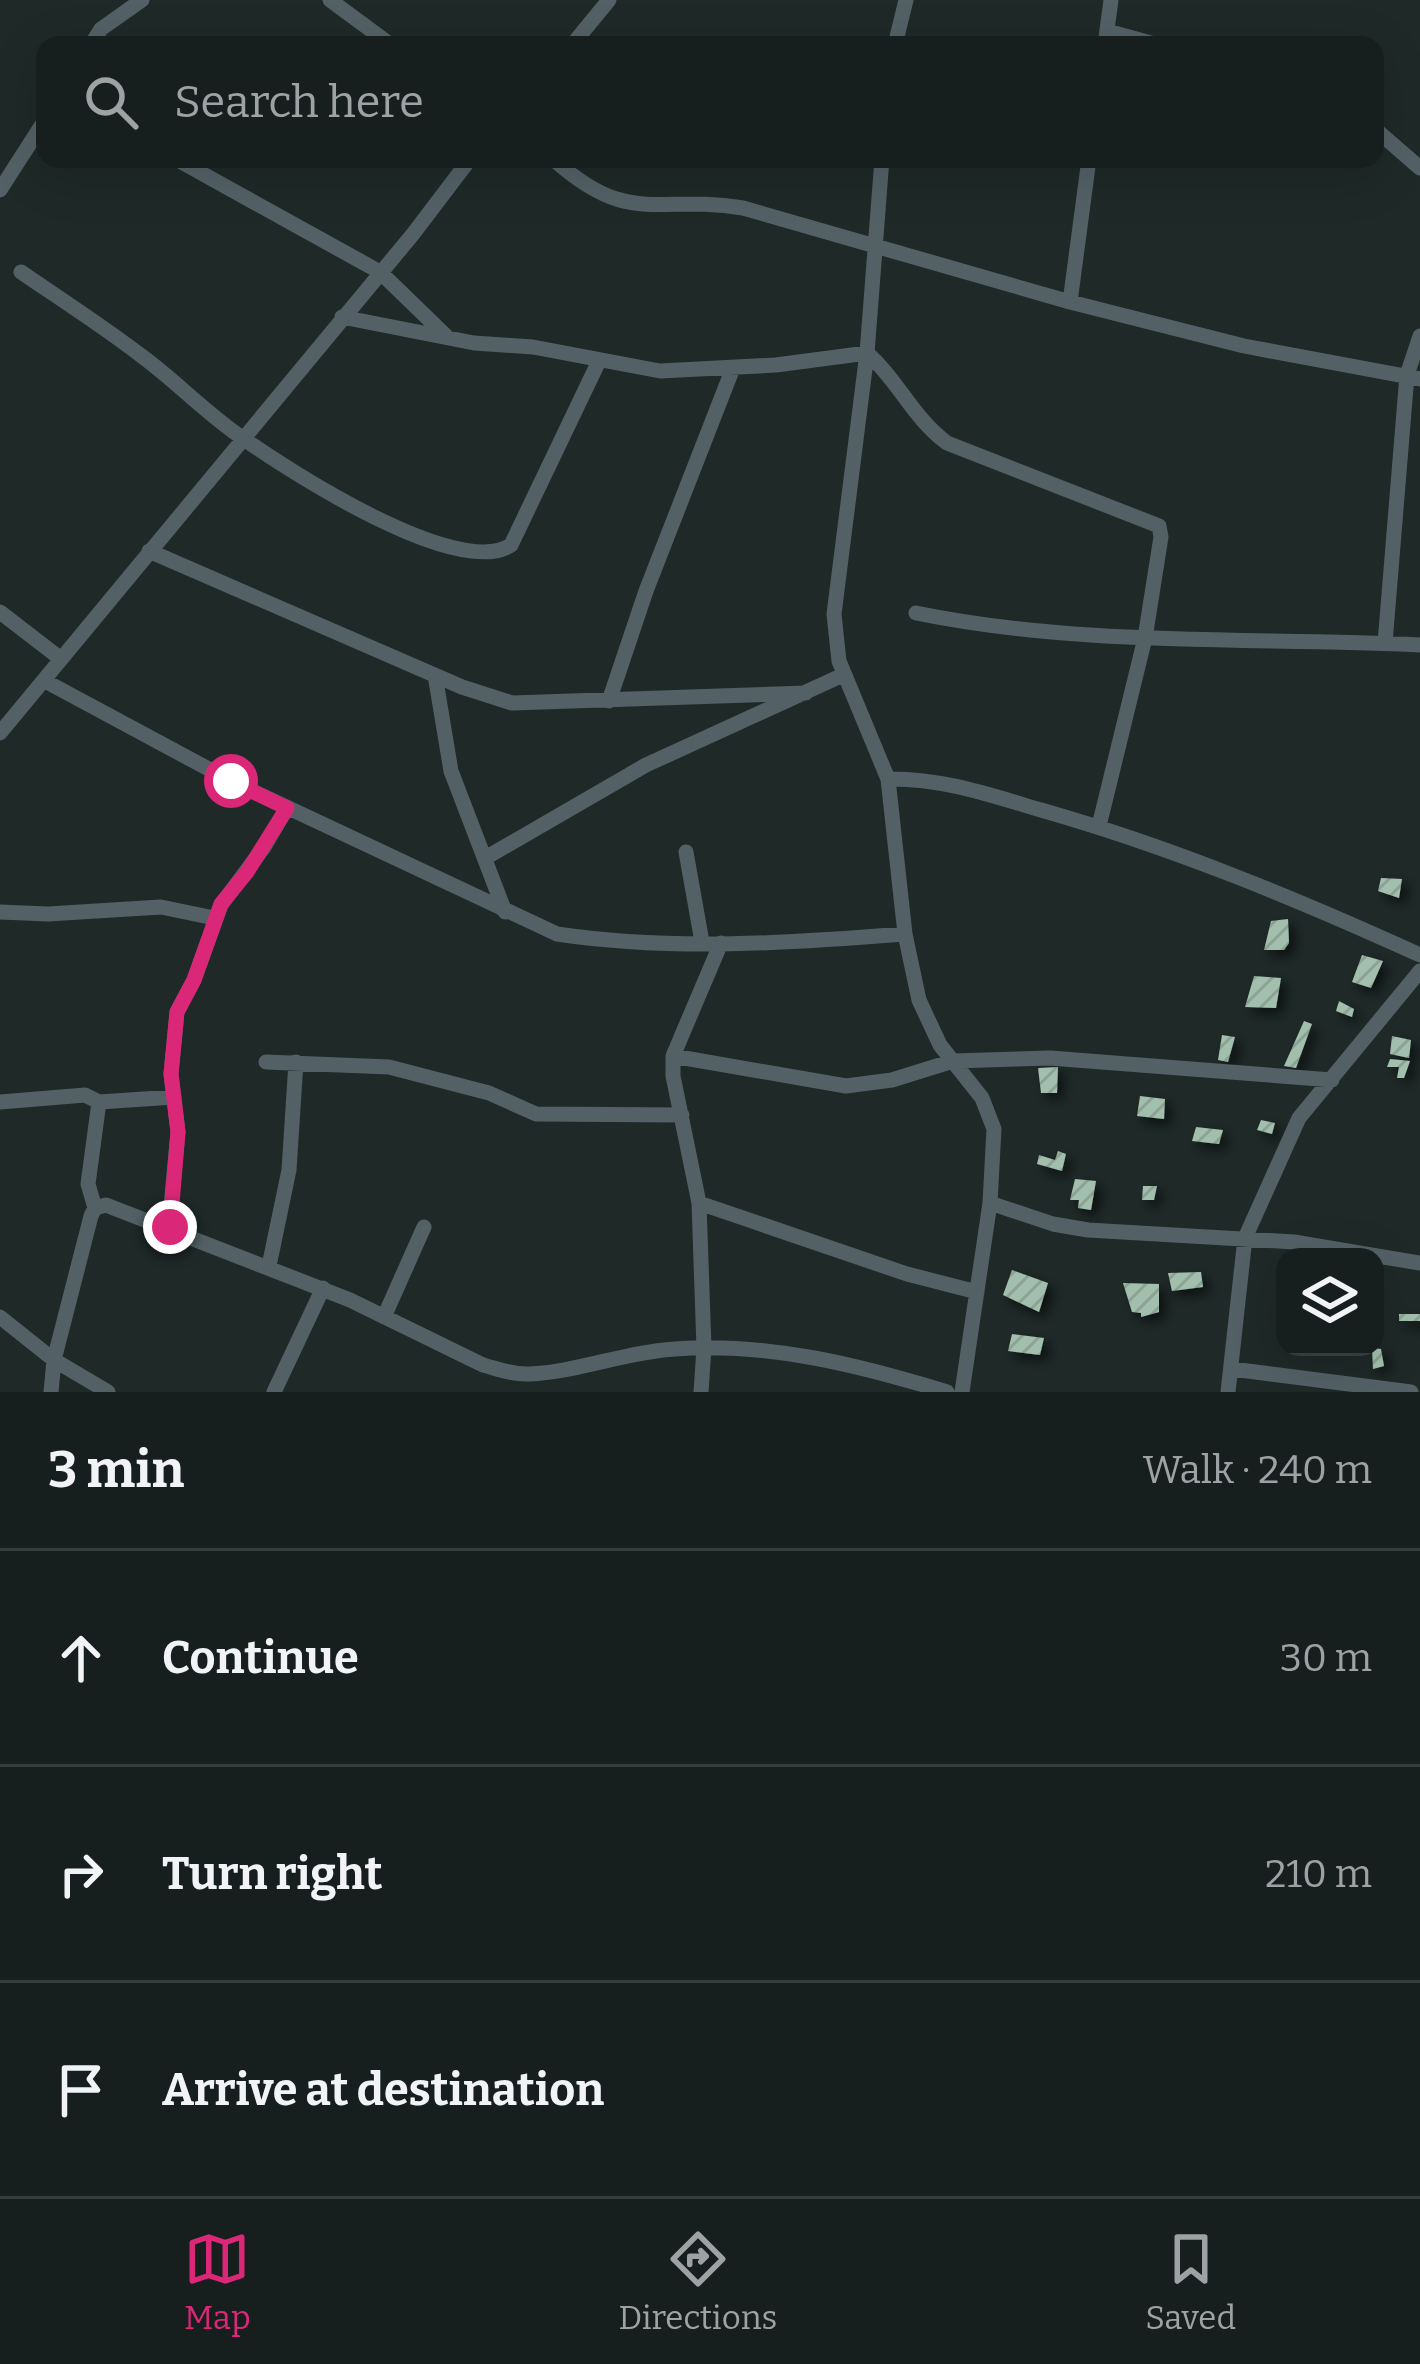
<!DOCTYPE html>
<html lang="en">
<head>
<meta charset="utf-8">
<style>
  body { margin:0; font-family:Bitter,serif; background:#1f2727; color:#f1f3f6 }
  .controls { position:absolute; right:36px; bottom:36px; display:grid; overflow:hidden; border-radius:24px; box-shadow:0 12px 48px #0002 }
  .controls button { width:108px; height:108px; display:grid; place-items:center; padding:0; border:0; border-bottom:3px solid #353d3c; background:#161f1e; color:#f1f3f6; font:60px sans-serif }
  .stop { position:absolute; width:36px; height:36px; margin:-27px; border:9px solid #db2777; border-radius:50%; background:#fff }
  .stop.end { background:#db2777; border-color:#fff; box-shadow:0 3px 12px #0008 }
  .list { margin:0; padding:0; list-style:none }
  h2 { display:flex; justify-content:space-between; align-items:center; height:156px; margin:0; padding:0 48px; font-size:51px }
  h2 small { font-size:39px; font-weight:400; color:#9ea2a4 }
  .list li { display:grid; grid-template-columns:78px 1fr auto; gap:36px; align-items:center; box-sizing:border-box; height:216px; padding:0 48px; border-top:3px solid #353d3c }
  .list b { display:block; font-size:45px; white-space:nowrap }
  .list em { font-size:39px; font-style:normal; color:#9ea2a4 }
  .icon { flex:none; width:66px; height:66px; fill:none; stroke:currentColor; stroke-width:2; stroke-linecap:round; stroke-linejoin:round }
  .map { position:relative; flex:none; width:1420px; height:1392px; overflow:hidden }
  .search { position:absolute; background:#161f1e; box-shadow:0 12px 48px #0002; left:36px; right:36px; top:36px; height:132px; display:flex; align-items:center; gap:30px; box-sizing:border-box; padding:0 42px; border-radius:24px; color:#9ea2a4; font-size:45px }
  .sheet { height:804px; background:#161f1e }
  nav { display:flex; justify-content:space-around; align-items:center; box-sizing:border-box; height:168px; border-top:3px solid #353d3c; background:#161f1e; font-size:33px; color:#9ea2a4 }
  nav a { display:grid; justify-items:center; gap:6px }
  nav .on { color:#db2777 }
  .map>svg:first-child { display:block }
</style>
</head>
<body>
<div class="map">
<svg width="1420" height="1392" viewBox="0 0 1420 1392">
  <defs>
    <pattern id="building-hatch" width="6" height="6" patternUnits="userSpaceOnUse" patternTransform="scale(3)"><rect width="6" height="6" fill="#a2bfad"/><path d="M-1 1l2-2M0 6l6-6M5 7l2-2" fill="none" stroke="#8ca294"/></pattern>
    <filter id="shadow"><feDropShadow dx="6" dy="6" stdDeviation="6" flood-color="#0009"/></filter>
  </defs>
  <rect width="100%" height="100%" fill="#1e2928"/>
  <path fill="url(#building-hatch)" filter="url(#shadow)" d="M1381 878 1402 879 1399 898 1378 891Z
    M1288 919 1289 943 1284 950H1264L1271 921Z
    M1362 955 1383 961 1371 988 1352 982Z
    M1254 976 1281 978 1276 1008 1245 1007Z
    M1339 1001 1354 1009 1352 1017 1336 1011Z
    M1304 1021 1312 1024 1296 1068 1284 1066Z
    M1222 1035 1235 1037 1228 1062 1218 1060Z
    M1392 1036 1411 1040 1409 1058 1390 1054Z
    M1390 1059 1410 1061 1404 1078H1397L1399 1067H1387Z
    M1058 1067 1057 1093H1041L1038 1068Z
    M1140 1096 1165 1099 1164 1119 1137 1116Z
    M1261 1120 1275 1123 1272 1134 1257 1130Z
    M1196 1127 1223 1130 1219 1144 1192 1141Z
    M1058 1151 1066 1154 1062 1171 1037 1164 1039 1155 1055 1160Z
    M1075 1179 1096 1181 1091 1210 1078 1208 1079 1200H1070Z
    M1143 1186H1157L1154 1200H1142Z
    M1012 1270 1048 1283 1039 1312 1003 1295Z
    M1201 1272 1203 1287 1172 1291 1168 1273Z
    M1123 1283 1159 1284V1312L1141 1317V1313L1132 1312Z
    M1399 1314H1420V1321H1399Z
    M1012 1334 1044 1338 1040 1355 1008 1351Z
    M1372 1348 1381 1349 1384 1366 1373 1369Z"/>
  <g fill="none" stroke-linecap="round" stroke-linejoin="round">
    <path stroke="#536166" stroke-width="15" d="M330 0 391 45
      M1107 31 1158 45
      M91 45 101 29 142 0
      M572 45 609 0
      M895 45 906 0
      M1105 45 1111 0
      M1375 129 1420 168
      M176 159 380 272 446 336
      M553 159C630 228 656 194 743 208L1070 302 1244 346 1420 379
      M882 159 867 353 834 614 839 661 888 779 905 934 919 1000 940 1045 982 1098 994 1129 990 1203 962 1392
      M0 190 45 120
      M21 272C62 300 104 327 143 357 178 383 208 415 244 439 291 472 458 580 511 545L599 361
      M1070 302 1089 159
      M342 317 474 343 533 347 660 371 776 365 867 353C898 380 913 418 947 443L1159 526 1161 537 1145 638 1099 826
      M149 551 462 687 512 703 806 693
      M0 612 61 659
      M916 613C1082 647 1251 637 1420 645
      M1385 643 1407 375 1420 336
      M435 675 451 771 505 912
      M45 681 231 781 557 934C671 951 791 943 905 934
      M609 701 646 591 733 368
      M0 733 413 234 470 159
      M888 779C941 778 990 795 1041 810 1171 847 1297 899 1420 955
      M686 852 702 942
      M487 857 646 765 843 675
      M0 912 48 914 161 907 214 918
      M673 1056 846 1086 892 1080 953 1061 1050 1058 1332 1080
      M266 1062 389 1067 489 1093 536 1114 682 1115
      M0 1102 85 1095 99 1102 174 1097
      M699 1203 907 1274 977 1292
      M990 1203 1053 1224 1088 1230 1294 1242 1420 1263
      M95 1208 88 1184 99 1102
      M169 1227 178 1132 171 1074 177 1012 194 980 221 905 264 847 287 808
      M269 1266 289 1170 296 1062
      M0 1317 54 1360 108 1392
      M384 1317 424 1227
      M1232 1369 1411 1392
      M51 1392 54 1360 91 1216 95 1208 106 1205 350 1300 483 1365C498 1369 513 1375 529 1374 577 1372 625 1352 675 1349 768 1342 859 1365 947 1392
      M274 1392 323 1288
      M701 1392 704 1348 699 1203 673 1076V1056L721 943
      M1228 1392 1245 1238 1299 1118 1420 971"/>
  </g>
  <g fill="none" stroke-linecap="round" stroke-linejoin="round">
    <path stroke="#db2777" stroke-width="15" d="M170 1227 178 1132 171 1074 177 1012 194 980 221 904 247 872 287 808 231 781"/>
  </g>
</svg>
<div class="controls">
<button><svg class="icon" aria-label="layers" viewBox="0 0 24 24"><path d="M12 4l9 5-9 5-9-5zM3 14l9 5 9-5"/></svg></button>
</div>
<div class="stop" style="left:231px;top:781px"></div>
<div class="stop end" style="left:170px;top:1227px"></div>
<div class="search"><svg class="icon" aria-label="search" viewBox="0 0 24 24"><circle cx="10" cy="10" r="6"/><path d="M15 15l6 6"/></svg>Search here</div>
</div>
<section class="sheet">
<h2>3 min<small>Walk · 240 m</small></h2>
<ul class="list">
<li><svg class="icon" aria-label="ahead" viewBox="0 0 24 24"><path d="M12 20V5M6 11l6-6 6 6"/></svg><div><b>Continue</b></div><em>30 m</em></li>
<li><svg class="icon" aria-label="right" viewBox="0 0 24 24"><path d="M7 20v-9h11M14 6l5 5-5 5"/></svg><div><b>Turn right</b></div><em>210 m</em></li>
<li><svg class="icon" aria-label="arrive" viewBox="0 0 24 24"><path d="M6 21V4h12l-3 4 3 4H6"/></svg><div><b>Arrive at destination</b></div></li>
</ul>
</section>
<nav>
<a class="on"><svg class="icon" aria-label="map" viewBox="0 0 24 24"><path d="M3 6l6-2 6 2 6-2v14l-6 2-6-2-6 2zM9 4v14M15 6v14"/></svg>Map</a>
<a><svg class="icon" aria-label="directions" viewBox="0 0 24 24"><path d="M12 3l9 9-9 9-9-9zM9 14v-3h6M13 9l2 2-2 2"/></svg>Directions</a>
<a><svg class="icon" aria-label="saved" viewBox="0 0 24 24"><path d="M7 4h10v16l-5-4-5 4z"/></svg>Saved</a>
</nav>
</body>
</html>
